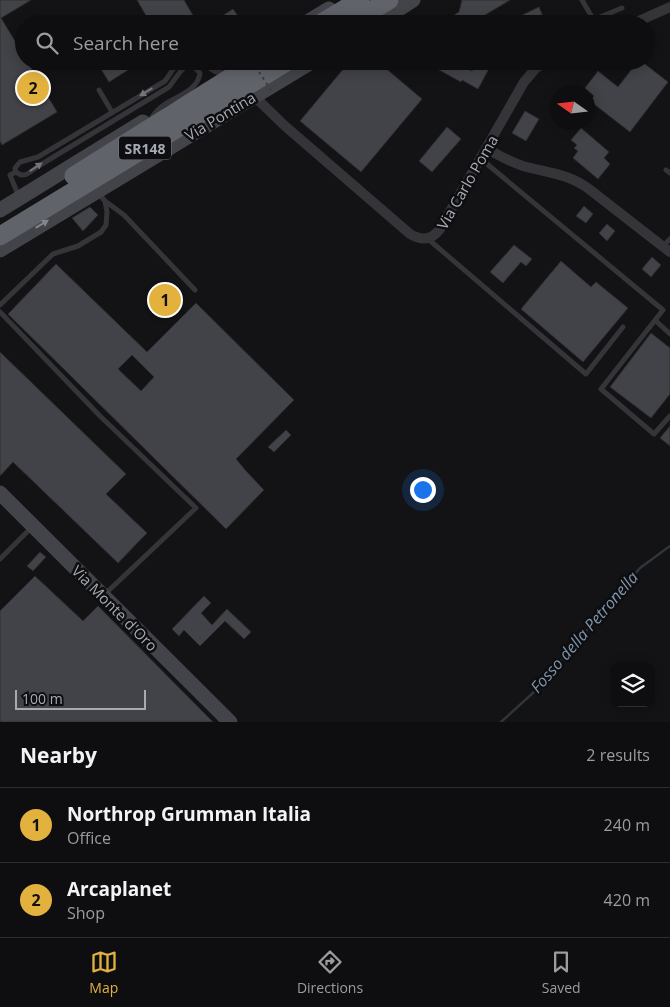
<!DOCTYPE html>
<html lang="en">
<head>
<meta charset="utf-8">
<style>
  body { margin:0; font-family:"Open Sans",sans-serif; background:#171719; color:#f1f3f6 }
  .controls { position:absolute; right:15px; bottom:15px; display:grid; overflow:hidden; border-radius:10px; box-shadow:0 2px 12px #0003 }
  .controls button { width:45px; height:45px; display:grid; place-items:center; padding:0; border:0; border-bottom:1px solid #2e2e30; background:#0e0e10; color:#f1f3f6; font:25px sans-serif }
  .compass { position:absolute; left:550px; top:85px; width:45px; height:45px; border-radius:50%; background:#0e0e10; box-shadow:0 2px 12px #0003; rotate:284deg }
  .scale { position:absolute; left:15px; bottom:12px; width:131px; box-sizing:border-box; padding-left:5px; border:2px solid #a6aab4; border-top:0; font-size:14px; line-height:18px; white-space:nowrap; color:#a6aab4; -webkit-text-stroke:4px #0e0e10; paint-order:stroke }
  .you { position:absolute; left:422px; top:489px; width:18px; height:18px; margin:-12px; border:4px solid #fff; border-radius:50%; background:#1a73e8; box-shadow:0 0 0 8px #1a73e833 }
  .badge { display:grid; place-items:center; width:32px; height:32px; border-radius:50%; background:#e2b13e; color:#111; font-size:16px; font-weight:700 }
  .pin { position:absolute; translate:-50% -50%; border:2px solid #fff; box-shadow:0 1px 5px #0006 }
  .list { margin:0; padding:0; list-style:none }
  h2 { display:flex; justify-content:space-between; align-items:center; height:65px; margin:0; padding:0 20px; font-size:21px }
  h2 small { font-size:16px; font-weight:400; color:#9b9c9f }
  .list li { display:grid; grid-template-columns:32px 1fr auto; gap:15px; align-items:center; box-sizing:border-box; height:75px; padding:0 20px; border-top:1px solid #2e2e30 }
  .list b { display:block; font-size:19px; white-space:nowrap }
  .list p { margin:0; font-size:16px; white-space:nowrap; color:#9b9c9f }
  .list em { font-size:16px; font-style:normal; color:#9b9c9f }
  .icon { flex:none; width:28px; height:28px; fill:none; stroke:currentColor; stroke-width:2; stroke-linecap:round; stroke-linejoin:round }
  .map { position:relative; flex:none; width:670px; height:722px; overflow:hidden }
  .search { position:absolute; background:#0e0e10; box-shadow:0 2px 12px #0003; left:15px; right:15px; top:15px; height:55px; display:flex; align-items:center; gap:12px; box-sizing:border-box; padding:0 18px; border-radius:28px; color:#9b9c9f; font-size:19px }
  .sheet { height:215px; background:#0e0e10 }
  nav { display:flex; justify-content:space-around; align-items:center; box-sizing:border-box; height:70px; border-top:1px solid #2e2e30; background:#0e0e10; font-size:14px; color:#9b9c9f }
  nav a { display:grid; justify-items:center; gap:2px }
  nav .on { color:#e2b13e }
  .map>svg:first-child { display:block }
</style>
</head>
<body>
<div class="map">
<svg width="670" height="722" viewBox="0 0 670 722">
  <rect width="100%" height="100%" fill="#131315"/>
  <g fill="none" stroke-linecap="round" stroke-linejoin="round">
    <path stroke="#2e353c" stroke-width="2.5" d="M501 722 534 692 640 568 670 546"/>
  </g>
  <path fill="#424348" stroke="#2d2d30" fill-rule="evenodd" d="M0 0H31L1 18 24 56V61H27L57 112 2 145 0 141Z
    M137 0H184L198 24H151Z
    M462 0H510L470 24H440L459 12Z
    M539 7 544 19 534 24H504Z
    M233 9 240 19 233 24H223L219 18Z
    M96 61H123L128 70 109 82Z
    M350 61H377L422 99 361 172 300 121Z
    M423 61H454L472 71 477 61H493L478 89 462 80 461 82Z
    M638 61H641L668 82 630 132 590 101 594 96 585 88 598 71 618 87Z
    M525 111 539 119 526 141 512 133Z
    M447 127 461 139 432 172 419 161Z
    M581 128 609 152 604 158 610 164 598 179 573 158 578 151 574 148 577 145 571 140Z
    M584 206 593 214 586 223 576 216Z
    M90 207 98 215 83 231 72 218Z
    M607 224 615 231 607 241 599 233Z
    M514 245 532 259 526 266 521 262 503 283 490 272Z
    M652 257 661 265 651 277 642 269Z
    M561 261 591 287 596 282 628 308 583 362 521 309Z
    M56 264 147 352 196 303 294 400 236 459 246 471 264 490 226 529 8 314ZM132 355 154 377 141 391 118 369Z
    M651 333 670 348V394L651 418 610 387Z
    M0 352 126 474 106 494 147 533 118 563 13 462 0 476Z
    M670 426V446L660 438Z
    M286 430 291 435 274 452 268 447Z
    M40 552 46 557 33 571 27 566Z
    M35 576 83 621 98 606 213 722H0V611Z
    M204 596 211 603 201 613 212 625 227 609 251 632 244 639 225 621 200 646 184 630 179 636 172 629Z"/>
  <g fill="none" stroke-linecap="round" stroke-linejoin="round">
    <path stroke="#353539" stroke-width="5" d="M582 0 596 24
      M593 20 622 8
      M198 61 216 72 224 73
      M99 90 112 112
      M152 117C155 113 159 108 164 105 176 96 198 91 200 73L194 67 190 66 184 68 180 72 169 87 37 167C30 172 24 179 16 172L15 168 20 162 38 157 165 81 174 68 182 61
      M481 159 663 310 601 389 654 434 670 416
      M666 170 670 173
      M16 172 10 175 19 197
      M105 201 124 215 195 290
      M428 239 586 374 623 327
      M663 246 670 239
      M0 305 53 254 78 246 101 232 106 225 107 212 105 201 98 193
      M0 312 100 416 196 508 105 594
      M655 320 670 334
      M0 559 31 528"/>
    <path stroke="#353539" stroke-width="10" d="M632 24 670 7
      M254 96 285 126 410 234C422 241 432 240 440 229L524 82 536 68 548 61
      M487 149C499 155 510 162 523 166 548 173 567 173 589 189L670 252"/>
    <path stroke="#434449" stroke-width="15" d="M304 24 329 9
      M376 24 413 0
      M0 210 143 122
      M0 250 313 61
      M0 493 230 722"/>
    <path stroke="#61636a" stroke-width="19" d="M320 24 360 0
      M350 24 389 0
      M74 176 257 61
      M0 236 288 61"/>
    <path stroke="#3b3c40" stroke-width="2" stroke-dasharray="2.5 4" stroke-linecap="butt" d="M252 61 272 92"/>
  </g>
  <defs><path id="oneway-solid" d="M-6-.8H1V-3.2L6.5 0L1 3.2V.8H-6Z" transform="scale(1.25)"/></defs>
  <g fill="#73757d">
    <use href="#oneway-solid" transform="translate(146 92) rotate(149)"/>
    <use href="#oneway-solid" transform="translate(36 167) rotate(-34)"/>
  </g>
  <use fill="#83868f" href="#oneway-solid" transform="translate(42 224) rotate(-31)"/>
  <g text-anchor="middle" dominant-baseline="central" stroke-width="5" stroke-linejoin="round" paint-order="stroke">
    <rect fill="#0e0e10" stroke="#787b83" stroke-width="1" x="119" y="136.5" width="52" height="23" rx="4"/>
    <g font-size="14" font-weight="bold" fill="#a6aab4">
      <text x="145" y="148">SR148</text>
    </g>
    <g font-size="15" fill="#a6aab4" stroke="#0e0e10">
      <text transform="translate(220 116) rotate(-31)">Via Pontina</text>
      <text transform="translate(467 182) rotate(-60)">Via Carlo Poma</text>
      <text transform="translate(115 608) rotate(45)">Via Monte d'Oro</text>
    </g>
    <g font-size="16" font-style="italic" fill="#8095ac" stroke="#0e0e10">
      <text transform="translate(584 632) rotate(-49)">Fosso della Petronella</text>
    </g>
  </g>
</svg>
<div class="controls">
<button><svg class="icon" aria-label="layers" viewBox="0 0 24 24"><path d="M12 4l9 5-9 5-9-5zM3 14l9 5 9-5"/></svg></button>
</div>
<svg class="compass" viewBox="-18 -18 36 36"><path d="M0-13l5 13h-10z" fill="#e53935"/><path d="M0 13l5-13h-10z" fill="#9b9c9f"/></svg>
<div class="scale">100 m</div>
<div class="you"></div>
<div class="pin badge" style="left:165px;top:300px">1</div>
<div class="pin badge" style="left:33px;top:88px">2</div>
<div class="search"><svg class="icon" aria-label="search" viewBox="0 0 24 24"><circle cx="10" cy="10" r="6"/><path d="M15 15l6 6"/></svg>Search here</div>
</div>
<section class="sheet">
<h2>Nearby<small>2 results</small></h2>
<ul class="list">
<li><span class="badge">1</span><div><b>Northrop Grumman Italia</b><p>Office</p></div><em>240 m</em></li>
<li><span class="badge">2</span><div><b>Arcaplanet</b><p>Shop</p></div><em>420 m</em></li>
</ul>
</section>
<nav>
<a class="on"><svg class="icon" aria-label="map" viewBox="0 0 24 24"><path d="M3 6l6-2 6 2 6-2v14l-6 2-6-2-6 2zM9 4v14M15 6v14"/></svg>Map</a>
<a><svg class="icon" aria-label="directions" viewBox="0 0 24 24"><path d="M12 3l9 9-9 9-9-9zM9 14v-3h6M13 9l2 2-2 2"/></svg>Directions</a>
<a><svg class="icon" aria-label="saved" viewBox="0 0 24 24"><path d="M7 4h10v16l-5-4-5 4z"/></svg>Saved</a>
</nav>
</body>
</html>
